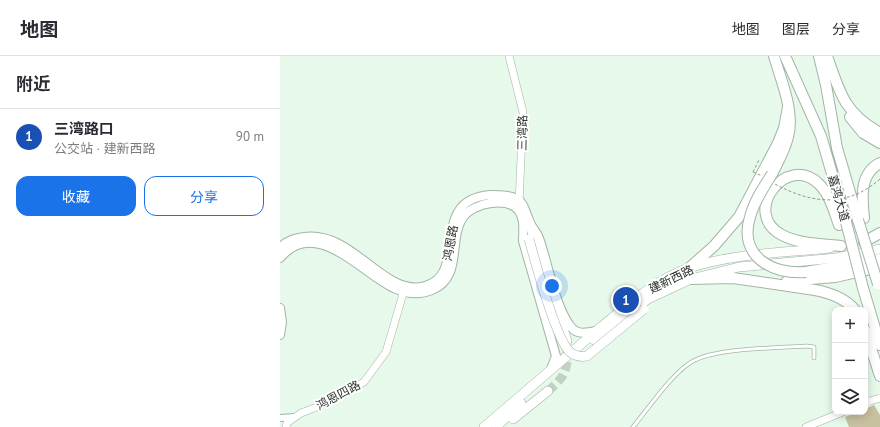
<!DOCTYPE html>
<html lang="zh">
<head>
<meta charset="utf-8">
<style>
  body { margin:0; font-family:"PT Sans","Noto Sans SC",sans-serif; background:#f2f2f3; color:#2b2b33 }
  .controls { position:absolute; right:12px; bottom:12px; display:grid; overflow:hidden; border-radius:8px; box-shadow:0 2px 10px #0003 }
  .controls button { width:36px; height:36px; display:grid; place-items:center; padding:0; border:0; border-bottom:1px solid #e1e1e2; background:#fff; color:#2b2b33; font:20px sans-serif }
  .you { position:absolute; left:272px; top:230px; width:14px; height:14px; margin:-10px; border:3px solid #fff; border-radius:50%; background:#1a73e8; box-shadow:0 0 0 6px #1a73e833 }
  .badge { display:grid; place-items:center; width:26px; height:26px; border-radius:50%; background:#1a73e8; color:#fff; font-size:13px; font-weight:700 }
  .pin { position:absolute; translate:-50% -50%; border:2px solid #fff; box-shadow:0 1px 4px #0006 }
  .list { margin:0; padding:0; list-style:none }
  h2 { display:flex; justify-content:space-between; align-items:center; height:52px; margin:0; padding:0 16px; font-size:17px }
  h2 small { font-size:13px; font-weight:400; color:#7c7c81 }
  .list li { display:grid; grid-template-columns:26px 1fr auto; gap:12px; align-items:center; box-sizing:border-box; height:56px; padding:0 16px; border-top:1px solid #e1e1e2 }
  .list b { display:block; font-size:15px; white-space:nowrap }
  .list p { margin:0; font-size:13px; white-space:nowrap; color:#7c7c81 }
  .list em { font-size:13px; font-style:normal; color:#7c7c81 }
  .actions { display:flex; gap:8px; padding:12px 16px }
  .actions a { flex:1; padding:9px 0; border:1px solid #1a73e8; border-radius:12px; text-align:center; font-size:14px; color:#1a73e8 }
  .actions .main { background:#1a73e8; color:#fff }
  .icon { flex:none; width:22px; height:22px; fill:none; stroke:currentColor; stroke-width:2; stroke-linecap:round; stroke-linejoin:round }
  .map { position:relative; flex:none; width:600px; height:371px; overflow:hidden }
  header { display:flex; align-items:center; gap:24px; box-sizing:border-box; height:56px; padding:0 20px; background:#fff; border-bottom:1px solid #e1e1e2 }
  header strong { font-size:19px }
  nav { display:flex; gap:22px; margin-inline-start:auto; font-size:14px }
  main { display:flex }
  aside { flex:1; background:#fff }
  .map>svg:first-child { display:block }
</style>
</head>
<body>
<header>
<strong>地图</strong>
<nav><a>地图</a><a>图层</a><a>分享</a></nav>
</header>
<main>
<aside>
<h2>附近<small></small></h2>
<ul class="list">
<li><span class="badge" style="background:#1a4fb4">1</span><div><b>三湾路口</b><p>公交站 · 建新西路</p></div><em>90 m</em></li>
</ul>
<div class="actions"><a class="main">收藏</a><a>分享</a></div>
</aside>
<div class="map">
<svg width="600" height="371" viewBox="0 0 600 371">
  <rect width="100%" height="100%" fill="#e6f9ea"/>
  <path fill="#c8c1a0" d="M594 349 600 359V371H569L565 361 578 356H585V353Z"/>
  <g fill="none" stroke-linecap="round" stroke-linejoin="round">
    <path stroke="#c1d1c4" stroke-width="9" stroke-dasharray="9 4.5" stroke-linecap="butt" d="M268 335C284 321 288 316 287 294"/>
    <g stroke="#a2b4a6" stroke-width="4.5">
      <path id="service" d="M353 371C368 353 395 313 415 304 439 292 498 292 527 290L534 291V302"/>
    </g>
    <g stroke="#a2b4a6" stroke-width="8">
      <path id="minor" d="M0 362 15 361"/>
    </g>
    <g stroke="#a2b4a6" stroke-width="8">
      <path id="tertiary" d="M229 0 243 56 239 148
        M6 371 7 367 21 357 37 351 84 326 106 296 125 231
        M526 371 563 356"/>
    </g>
    <g stroke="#a2b4a6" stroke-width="10">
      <path id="secondary" d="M0 192C6 185 15 182 24 181 73 174 104 242 145 230 190 218 147 144 210 139 219 139 233 139 240 145 245 150 246 158 249 164 251 171 257 176 259 182 268 207 275 251 291 271 297 279 307 277 316 275
        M0 202C36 159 83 219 116 233 128 238 140 239 152 234 184 221 167 182 184 160 194 147 228 140 239 155 245 164 243 175 243 185L276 300 271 313
        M0 252 2 266 0 279"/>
    </g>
    <g stroke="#a2b4a6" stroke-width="10">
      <path id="primary" d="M249 166 287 285
        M314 284 368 243 411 223 459 211 556 202 600 193
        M233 363 268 335
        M204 371C243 338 282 304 321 271 349 248 375 224 409 212 455 197 502 197 550 192
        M216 371 241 347"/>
    </g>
    <g stroke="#a2b4a6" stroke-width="12">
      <path id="trunk" d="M505 0 541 80 566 166
        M539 0 546 29 557 92 578 164
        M547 0C560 37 564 57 600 77
        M570 61 583 77 600 87
        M492 118C498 106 505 94 508 81 515 55 501 25 494 0
        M584 162C582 142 579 118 600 107
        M559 169C554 155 550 139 539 128 507 96 460 157 502 179 519 188 543 188 561 190
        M584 186 600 177
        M408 213 434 190 459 161 498 87 504 72 508 51
        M526 216 600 203
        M411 223 453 222 535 234C551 237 565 242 575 254
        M507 225 555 221 600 211
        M583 232 600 289
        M585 274 600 320"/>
    </g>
    <path stroke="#8e9b90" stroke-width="1" stroke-dasharray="3 2" stroke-linecap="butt" d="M473 116 479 104"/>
    <use href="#service" stroke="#fff" stroke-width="3"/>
    <use href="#minor" stroke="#fff" stroke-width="6"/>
    <use href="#tertiary" stroke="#fff" stroke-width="7"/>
    <use href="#secondary" stroke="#fff" stroke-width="8"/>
    <use href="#primary" stroke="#fff" stroke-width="9"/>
    <use href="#trunk" stroke="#fff" stroke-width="10"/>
    <g stroke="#a2b4a6" stroke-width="8" stroke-linecap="butt">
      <path id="tertiary-bridge" d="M590 345 600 342"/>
    </g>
    <g stroke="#a2b4a6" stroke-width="10" stroke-linecap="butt">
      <path id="primary-bridge" d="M249 183C255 205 276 284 290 296 295 300 301 301 307 300L364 253"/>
    </g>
    <g stroke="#a2b4a6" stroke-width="12" stroke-linecap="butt">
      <path id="trunk-bridge" d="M492 118C484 131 474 145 470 161 458 200 492 219 526 216
        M578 164 598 228
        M566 166 583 232"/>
    </g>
    <path stroke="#8e9b90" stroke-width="1" stroke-dasharray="3 2" stroke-linecap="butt" d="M473 116 482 120
      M495 128C532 148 567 152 600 123"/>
    <use href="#tertiary-bridge" stroke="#fff" stroke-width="7"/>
    <use href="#primary-bridge" stroke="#fff" stroke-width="9"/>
    <use href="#trunk-bridge" stroke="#fff" stroke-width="10"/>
  </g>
  <g text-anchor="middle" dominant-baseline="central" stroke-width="4" stroke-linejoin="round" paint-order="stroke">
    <g font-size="12" fill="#2b322c" stroke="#fff">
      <text transform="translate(242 77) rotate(-89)">三湾路</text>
      <text transform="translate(559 142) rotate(74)">嘉鸿大道</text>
      <text transform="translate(170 187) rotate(-80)">鸿恩路</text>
      <text transform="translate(391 223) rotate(-26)">建新西路</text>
      <text transform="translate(58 339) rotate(-28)">鸿恩四路</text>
    </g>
  </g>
</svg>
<div class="controls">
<button>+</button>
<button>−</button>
<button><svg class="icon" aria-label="layers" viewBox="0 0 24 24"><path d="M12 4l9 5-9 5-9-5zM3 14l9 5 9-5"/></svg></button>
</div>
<div class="you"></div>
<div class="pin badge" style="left:346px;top:244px;background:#1a4fb4">1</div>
</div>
</main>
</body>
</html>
